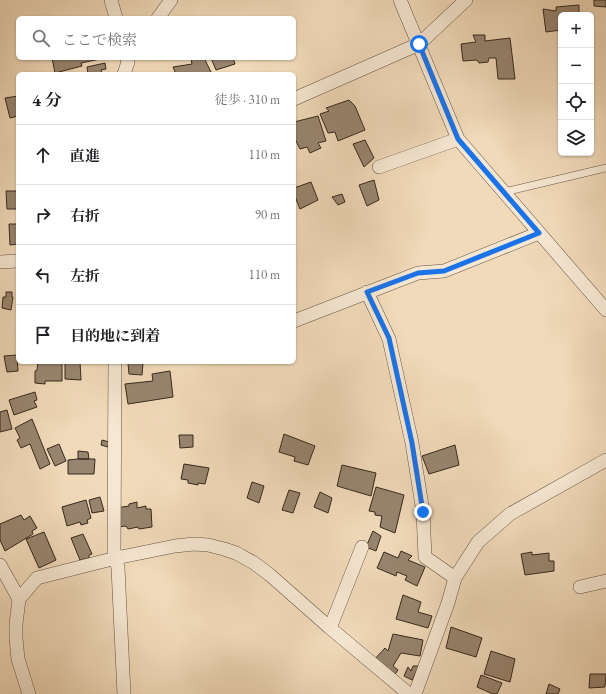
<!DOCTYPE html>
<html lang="ja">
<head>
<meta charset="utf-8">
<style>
  body { margin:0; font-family:"EB Garamond","Noto Serif JP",serif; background:#f6f6f6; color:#202124 }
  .controls { position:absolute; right:12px; top:12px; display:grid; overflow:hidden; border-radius:6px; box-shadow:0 1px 3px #0004 }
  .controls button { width:36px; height:36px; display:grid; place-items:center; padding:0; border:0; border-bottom:1px solid #e0e0e0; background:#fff; color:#202124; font:20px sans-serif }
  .stop { position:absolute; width:12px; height:12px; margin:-9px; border:3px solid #1a73e8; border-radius:50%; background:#fff }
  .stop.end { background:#1a73e8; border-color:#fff; box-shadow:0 1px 4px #0008 }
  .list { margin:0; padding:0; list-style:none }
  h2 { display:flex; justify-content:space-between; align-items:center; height:52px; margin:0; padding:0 16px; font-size:17px }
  h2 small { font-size:13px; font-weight:400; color:#757577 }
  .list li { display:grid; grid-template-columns:26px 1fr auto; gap:12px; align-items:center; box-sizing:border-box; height:60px; padding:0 16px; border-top:1px solid #e0e0e0 }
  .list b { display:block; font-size:15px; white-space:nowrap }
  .list em { font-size:13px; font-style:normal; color:#757577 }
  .icon { flex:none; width:22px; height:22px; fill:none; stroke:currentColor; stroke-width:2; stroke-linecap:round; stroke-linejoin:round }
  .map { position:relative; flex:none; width:606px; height:694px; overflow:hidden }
  .search { position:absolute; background:#fff; box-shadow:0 1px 3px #0004; left:16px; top:16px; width:280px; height:44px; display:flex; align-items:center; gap:10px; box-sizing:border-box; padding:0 14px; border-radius:6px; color:#757577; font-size:15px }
  .panel { position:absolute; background:#fff; box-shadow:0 1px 3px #0004; left:16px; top:72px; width:280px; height:292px; border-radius:6px }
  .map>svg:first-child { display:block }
</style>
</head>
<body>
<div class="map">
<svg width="606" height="694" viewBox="0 0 606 694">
  <rect width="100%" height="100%" fill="#f1daba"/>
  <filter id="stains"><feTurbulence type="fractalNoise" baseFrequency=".005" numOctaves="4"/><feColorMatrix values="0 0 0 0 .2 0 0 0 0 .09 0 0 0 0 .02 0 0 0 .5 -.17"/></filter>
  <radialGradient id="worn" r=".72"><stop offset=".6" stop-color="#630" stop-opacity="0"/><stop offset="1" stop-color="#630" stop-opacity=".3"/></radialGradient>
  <path fill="#98856f" stroke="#37281d" d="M594 0H606V7L594 6Z
    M579 5V15H561V30L546 32 543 9 556 11V7Z
    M473 35H485V41L510 38 515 79H498L496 58H489L488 62 479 63 477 60 463 61 461 44 476 42Z
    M52 58H99L100 59 81 63 82 66 55 73Z
    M191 58H204L212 74H176L173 67 192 64Z
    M211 58H233L235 64 216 70Z
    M105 63 106 69 101 70 102 74H88L87 67Z
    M18 96V116L10 118 5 98Z
    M349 100 355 106 365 130 338 141 335 132 328 133 320 114 329 111 326 108Z
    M318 116 326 141 318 143 321 148 310 153 307 147 300 149 294 137V122Z
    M365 140 374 158 364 167 353 144Z
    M374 180 379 200 367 206 359 185Z
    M311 182 318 200 300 209 294 194V188Z
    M6 191H18V209H7Z
    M342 194 345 202 338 205 332 197Z
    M9 224H18V244L10 245Z
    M6 292H12V297H13L11 310 2 308 3 297H6Z
    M17 355 18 371 7 372 4 356Z
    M38 362H62V381H45V384L35 383V371L37 370Z
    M65 362H80L81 380 65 379Z
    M128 363H143L142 375 129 374Z
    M170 371 173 397 128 404 125 384 153 381 152 374Z
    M35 392 37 400 34 401 37 407 14 415 9 400Z
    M7 410 12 429 0 432V412Z
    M32 419 50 464 40 469 30 444 21 448 17 440 20 438 15 428Z
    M284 434 315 446 308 465 294 461 295 457 279 452Z
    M179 435H193V447L180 448Z
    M102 440 109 442 108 447 101 445Z
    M59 444 66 461 55 466 47 449Z
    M455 445 459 465 429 474 422 456Z
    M78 451 88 452 89 459H78Z
    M78 459H95L94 474H68V460Z
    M184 464 209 468 205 484 198 483V485L188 483V480L181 479Z
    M342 465 376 473 371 496 337 486Z
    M252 482 264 486 259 503 247 498Z
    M376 487 404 495 395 533 380 527 382 516 375 515V512L369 511Z
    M289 490 300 493 293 513 282 510Z
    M320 492 332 498 328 513 314 507Z
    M100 497 104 511 92 513 89 500Z
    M86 500 91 518 87 520 88 523 81 525 80 522 67 526 62 507Z
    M137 502V508L146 506V509H151L152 527 139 529 138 527 128 529 126 526 117 527 116 508 129 506V504Z
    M21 515 24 520 30 516 37 528 32 531 33 534 5 551 0 540V524Z
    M373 531 381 536 376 551 366 547Z
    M44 532 56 560 39 568 26 539Z
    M83 534 92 554 89 555V558L80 560 71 538Z
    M401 551 412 556 408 560 425 567 417 586 405 580 407 576 397 572 396 576 377 568 384 552 398 558Z
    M532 552V555L549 553V561H554V571L525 575 521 554Z
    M403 595 421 602 418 612 432 616 428 628 396 619Z
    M451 627 482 638 476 657 446 648Z
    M393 634 423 640 420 656 401 653 393 666 398 670 393 677 374 660 385 648 388 651Z
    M491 651 515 659 510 682 484 674Z
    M413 666H419L412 680 404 676 408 667 411 671Z
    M590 674H606L605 687 589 688Z
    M481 675 502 683 497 694H493L477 687Z
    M549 684 560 689 558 694H546Z"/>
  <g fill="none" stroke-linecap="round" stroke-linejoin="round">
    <g stroke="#665444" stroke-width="8">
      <path id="lane" d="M504 192 606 168"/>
    </g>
    <g stroke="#665444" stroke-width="14">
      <path id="street" d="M111 0 116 18
        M400 0 458 139 606 310
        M158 18 171 0
        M124 74 128 62 127 58
        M294 99 419 44 466 0
        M379 167 458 139
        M0 262 18 261
        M367 292 389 339 412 443 423 512 425 557 455 578
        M294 321 418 273 444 271 539 233
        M115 362 114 550 118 568 124 694
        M0 565 19 599
        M580 587 606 581
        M330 628 362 547
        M29 694 18 659 16 638V624L19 599 37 578 116 558 175 546 194 544 208 545 224 549 236 553 254 563 270 575 330 628 409 694
        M415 694 448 603 455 578 478 542 510 514 606 460"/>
    </g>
    <use href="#lane" stroke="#f6e7d2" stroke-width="7"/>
    <use href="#street" stroke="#f6e7d2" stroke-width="13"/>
  </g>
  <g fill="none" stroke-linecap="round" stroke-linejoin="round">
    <path stroke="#1a73e8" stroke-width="5" d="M419 44 458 139 539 233 444 271 418 273 367 292 389 338 412 443 423 512"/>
  </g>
  <rect width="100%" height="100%" filter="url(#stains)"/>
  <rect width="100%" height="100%" fill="url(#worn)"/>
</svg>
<div class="controls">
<button>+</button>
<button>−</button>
<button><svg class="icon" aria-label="locate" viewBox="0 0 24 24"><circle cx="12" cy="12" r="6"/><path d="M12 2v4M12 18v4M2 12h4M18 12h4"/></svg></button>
<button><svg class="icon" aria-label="layers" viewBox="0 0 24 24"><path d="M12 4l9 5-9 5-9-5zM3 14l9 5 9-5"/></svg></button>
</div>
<div class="stop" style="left:419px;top:44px"></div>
<div class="stop end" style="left:423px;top:512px"></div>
<div class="search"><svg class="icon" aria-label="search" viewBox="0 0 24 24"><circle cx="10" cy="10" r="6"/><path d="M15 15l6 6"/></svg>ここで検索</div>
<section class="panel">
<h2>4 分<small>徒歩 · 310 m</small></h2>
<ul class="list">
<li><svg class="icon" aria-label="ahead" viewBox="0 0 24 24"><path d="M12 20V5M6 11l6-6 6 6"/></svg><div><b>直進</b></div><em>110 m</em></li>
<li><svg class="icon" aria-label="right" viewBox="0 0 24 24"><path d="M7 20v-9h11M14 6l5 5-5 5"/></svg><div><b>右折</b></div><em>90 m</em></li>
<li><svg class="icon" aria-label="left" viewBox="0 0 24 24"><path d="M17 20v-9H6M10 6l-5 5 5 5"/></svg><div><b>左折</b></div><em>110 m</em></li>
<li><svg class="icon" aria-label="arrive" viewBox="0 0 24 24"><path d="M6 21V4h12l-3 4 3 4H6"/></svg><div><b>目的地に到着</b></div></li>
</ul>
</section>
</div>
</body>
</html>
